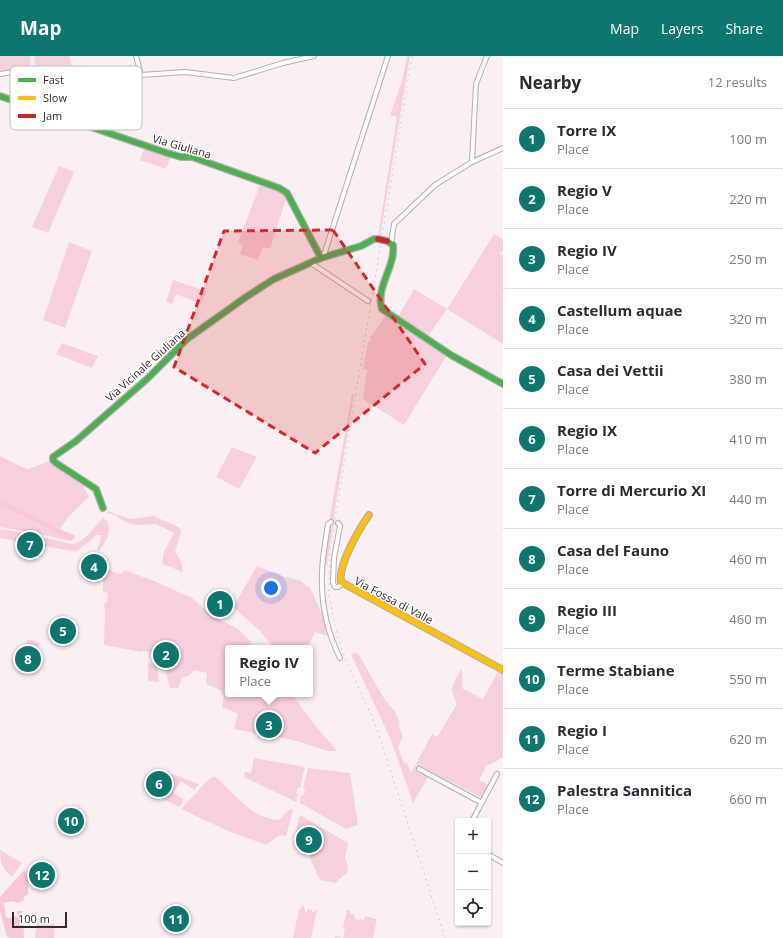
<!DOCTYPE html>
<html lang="en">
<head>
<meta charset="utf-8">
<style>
  body { margin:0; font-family:"Open Sans",sans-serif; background:#f2f2f3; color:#2b2b33 }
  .controls { position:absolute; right:12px; bottom:12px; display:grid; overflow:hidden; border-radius:4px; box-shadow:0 1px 3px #0004 }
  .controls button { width:36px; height:36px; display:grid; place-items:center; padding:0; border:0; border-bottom:1px solid #e1e1e2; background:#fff; color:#2b2b33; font:20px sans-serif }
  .scale { position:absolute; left:12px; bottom:10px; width:55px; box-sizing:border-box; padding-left:4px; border:2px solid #35292d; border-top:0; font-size:11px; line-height:14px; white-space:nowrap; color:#35292d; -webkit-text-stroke:3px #fff; paint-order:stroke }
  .you { position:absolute; left:271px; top:532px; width:14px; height:14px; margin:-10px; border:3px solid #fff; border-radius:50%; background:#1a73e8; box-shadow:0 0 0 6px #1a73e833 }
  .badge { display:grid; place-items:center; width:26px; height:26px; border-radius:50%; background:#0f766e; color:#fff; font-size:13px; font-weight:700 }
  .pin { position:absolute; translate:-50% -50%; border:2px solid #fff; box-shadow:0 1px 4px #0006 }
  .popup { position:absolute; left:225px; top:589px; width:88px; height:52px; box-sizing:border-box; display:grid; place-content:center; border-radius:4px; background:#fff; filter:drop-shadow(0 1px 3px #0005); font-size:13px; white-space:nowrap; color:#7c7c81 }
  .popup b { font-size:15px; color:#2b2b33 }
  .popup::after { content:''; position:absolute; left:50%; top:100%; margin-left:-8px; border:8px solid transparent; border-top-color:#fff }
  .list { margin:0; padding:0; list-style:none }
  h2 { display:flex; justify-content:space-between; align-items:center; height:52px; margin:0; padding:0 16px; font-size:17px }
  h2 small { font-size:13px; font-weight:400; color:#7c7c81 }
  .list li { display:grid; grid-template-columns:26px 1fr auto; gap:12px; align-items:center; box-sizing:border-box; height:60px; padding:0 16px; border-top:1px solid #e1e1e2 }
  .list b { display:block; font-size:15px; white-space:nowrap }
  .list p { margin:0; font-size:13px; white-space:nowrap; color:#7c7c81 }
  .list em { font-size:13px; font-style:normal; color:#7c7c81 }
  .icon { flex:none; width:22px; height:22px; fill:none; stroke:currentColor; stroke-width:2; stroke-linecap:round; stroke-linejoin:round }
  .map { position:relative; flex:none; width:503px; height:882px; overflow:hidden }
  header { display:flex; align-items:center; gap:24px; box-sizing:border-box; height:56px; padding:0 20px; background:#0f766e; color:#fff }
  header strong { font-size:19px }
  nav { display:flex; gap:22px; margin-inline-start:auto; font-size:14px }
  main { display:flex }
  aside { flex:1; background:#fff }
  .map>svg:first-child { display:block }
</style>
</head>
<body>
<header>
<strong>Map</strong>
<nav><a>Map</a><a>Layers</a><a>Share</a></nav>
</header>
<main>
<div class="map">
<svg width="503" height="882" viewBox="0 0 503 882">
  <rect width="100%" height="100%" fill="#faf0f3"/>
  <path fill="#f7d0dd" d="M0 0H30L31 11 0 15Z
    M34 0H70L72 14 35 10Z
    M407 0H410L380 181 378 180 397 61 390 59 402 25Z
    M145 91 171 100 166 113 140 104Z
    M59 110 74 116 48 177 32 171Z
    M260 129 280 135 287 140 270 193 263 191 258 204 240 198 243 189 238 186Z
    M494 178 503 183V194L500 198 503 200V288L447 253 428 280 398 261 414 233 447 253Z
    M69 186 92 195 65 272 43 264Z
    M173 224 206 235 201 248 176 238 172 248 166 246Z
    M386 259 447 299 404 369 363 343 367 314 363 313 368 286H370L371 279H372Z
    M62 287 98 300 92 312 56 298Z
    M352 338 354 339 336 447 327 510H324L330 468 331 465H329Z
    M232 391 257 401 239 433 216 421Z
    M0 400 22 411 29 413 49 405 86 427 84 431 89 441 69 460 60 473 0 442Z
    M0 450 25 461 71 485 34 477 0 471Z
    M108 455 131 463 154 460 180 472 181 476 175 496C180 503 183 508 183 517L171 511 162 508 164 496 174 477 156 468 137 469 128 467 120 463 116 459 106 457Z
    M103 462 107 465C112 476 106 486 99 495L97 494 102 479H96L89 486 75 496V495L72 494 71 495 32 488V487L29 486 28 487 0 482V473L20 476 72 488C85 486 94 471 103 462Z
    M257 510 285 521 299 524 310 532 323 560 327 580 315 576 307 592H273L260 575 233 551Z
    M108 513 116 517 122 518 124 514 154 525 192 542 210 558 239 574 249 584 254 592H228V638H292L313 667 337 695H328L293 684 234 673 238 658 222 651 224 640 220 634 206 628 207 617 194 614 190 619 182 622 178 632H170L165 613 170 610V603H167L168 598H158L157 601 150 599 149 596 143 595 141 596 104 589 105 554 104 547 107 546 108 537 103 536V521Z
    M28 583 40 587 35 601 23 597Z
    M357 597 359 599 385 644 394 654 400 667 399 670 403 681 398 691 404 707H407L411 717 432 678 437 681 457 648C448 631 453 630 461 613 464 620 461 626 463 633L483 643 499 614 503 616V701L492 708 487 709 479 724 489 729 482 742 431 716 413 747 391 684 351 598Z
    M148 607 157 608 159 626 148 625Z
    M254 702 305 711 300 732 298 731 296 737 298 738 296 746 244 721 245 716 251 717Z
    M308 712 350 717 358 769 346 773 300 747 301 739 303 740 305 733 303 732Z
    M161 714 199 728 194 734 181 725 173 736 183 743V746L179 751 153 738Z
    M214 720C236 737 249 762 279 764L290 753H292L293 755 286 780 280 779 266 789 228 775 181 753 208 724Z
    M64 753 73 755 69 773 57 770Z
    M300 759 348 787 345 802 348 810 347 817 335 827 320 824 303 787 294 783Z
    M0 794 22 807 12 821C2 812 0 807 0 794Z
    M302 849 304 850 305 856H307V853L312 854V856H314L315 854H317L311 882H293L299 853H301Z
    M347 854H350V857L355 859 354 862 360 865V863L364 864 365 860 377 863 373 882H335V880L343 882 345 873 343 872Z
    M37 866 55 868 54 882H35Z"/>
  <path fill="#f8c8d9" d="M0 442 60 473 76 480 71 485 25 461 0 450Z
    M24 814 29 820 28 838 24 841V844L18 847 13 845 4 847 6 861 8 862 18 860 17 855H23L24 882H9L7 881 0 855V841Z"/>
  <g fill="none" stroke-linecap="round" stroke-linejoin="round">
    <g stroke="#b7adb0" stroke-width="6">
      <path id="street" d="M136 0 141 19
        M0 18 33 13 88 19H141L185 16 234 22 283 7 314 0
        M472 106 476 28 487 0
        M391 187 394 168 435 129 472 106 503 92
        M323 202 388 0
        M311 207 368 245
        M331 466 328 468C326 484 322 501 322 518 321 547 327 576 340 602
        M338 467 340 470 334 502 333 527 335 531H338L342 528
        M419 713 482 747
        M472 765 497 718
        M488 798 503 807"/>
    </g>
    <g stroke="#b7adb0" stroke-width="8">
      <path id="fast" d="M0 40 167 97 181 101H192L279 132 287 137 321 202
        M387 185 393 189C396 210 375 231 382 253L451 299 503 328
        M103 452 96 433 56 407 53 404V401L76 385 147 323 187 283 246 241 274 223 321 202 361 190 374 183H378"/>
    </g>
    <g stroke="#b7adb0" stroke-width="8">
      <path id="slow" d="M369 459C359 473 338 509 341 526L503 614"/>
    </g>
    <use href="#street" stroke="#fefdfd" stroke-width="4"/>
    <use href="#fast" stroke="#4caf50" stroke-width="5.5"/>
    <use href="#slow" stroke="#ffc107" stroke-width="5.5"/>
    <path stroke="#cfcccd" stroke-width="1" stroke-dasharray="2 4" stroke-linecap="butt" d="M412 0 330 493 329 539 337 579 345 602 367 650 377 673 445 882"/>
    <g stroke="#b7adb0" stroke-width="8" stroke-linecap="butt">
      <path id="jam-bridge" d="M378 183 387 185"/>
    </g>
    <use href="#jam-bridge" stroke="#c62828" stroke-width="5.5"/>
  </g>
  <path fill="#d62828" fill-opacity="0.2" stroke="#d62828" stroke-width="3" stroke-dasharray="8 5" stroke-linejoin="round" d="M333 174 425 308 315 397 174 311 224 175Z"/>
  <g text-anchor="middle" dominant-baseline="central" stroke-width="3" stroke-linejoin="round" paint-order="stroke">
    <g font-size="11" fill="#35292d" stroke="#fff">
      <text transform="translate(182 90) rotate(16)">Via Giuliana</text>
      <text transform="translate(145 309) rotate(-42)">Via Vicinale Giuliana</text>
      <text transform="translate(394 544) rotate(28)">Via Fossa di Valle</text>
    </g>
  </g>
  <rect x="10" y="10" width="132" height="64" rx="6" fill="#fff" stroke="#c2bfc0" stroke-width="1"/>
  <rect x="18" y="22" width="18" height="4" fill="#4caf50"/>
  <rect x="18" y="40" width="18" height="4" fill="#ffc107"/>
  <rect x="18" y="58" width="18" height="4" fill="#c62828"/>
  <g font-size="11" fill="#35292d">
    <text x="43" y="28">Fast</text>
    <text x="43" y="46">Slow</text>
    <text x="43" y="64">Jam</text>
  </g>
</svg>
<div class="controls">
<button>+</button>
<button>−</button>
<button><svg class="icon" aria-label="locate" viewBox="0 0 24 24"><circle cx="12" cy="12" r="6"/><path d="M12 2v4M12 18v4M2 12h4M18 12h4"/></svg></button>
</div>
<div class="scale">100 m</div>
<div class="you"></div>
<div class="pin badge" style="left:220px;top:548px">1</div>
<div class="pin badge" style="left:166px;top:599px">2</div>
<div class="pin badge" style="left:269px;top:669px">3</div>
<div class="popup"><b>Regio IV</b>Place</div>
<div class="pin badge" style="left:94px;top:511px">4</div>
<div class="pin badge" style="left:63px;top:575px">5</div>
<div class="pin badge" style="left:159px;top:728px">6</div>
<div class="pin badge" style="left:30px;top:489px">7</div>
<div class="pin badge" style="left:28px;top:603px">8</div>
<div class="pin badge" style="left:309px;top:784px">9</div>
<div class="pin badge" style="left:71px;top:765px">10</div>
<div class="pin badge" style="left:176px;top:863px">11</div>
<div class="pin badge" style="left:42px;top:819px">12</div>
</div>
<aside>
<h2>Nearby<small>12 results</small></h2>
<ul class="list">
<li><span class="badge">1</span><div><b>Torre IX</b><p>Place</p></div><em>100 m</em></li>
<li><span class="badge">2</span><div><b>Regio V</b><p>Place</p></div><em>220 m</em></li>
<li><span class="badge">3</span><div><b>Regio IV</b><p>Place</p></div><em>250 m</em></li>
<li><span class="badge">4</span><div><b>Castellum aquae</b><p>Place</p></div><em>320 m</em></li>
<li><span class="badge">5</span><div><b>Casa dei Vettii</b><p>Place</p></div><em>380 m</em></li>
<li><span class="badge">6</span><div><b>Regio IX</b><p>Place</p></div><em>410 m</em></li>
<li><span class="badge">7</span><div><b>Torre di Mercurio XI</b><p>Place</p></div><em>440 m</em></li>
<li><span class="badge">8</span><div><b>Casa del Fauno</b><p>Place</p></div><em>460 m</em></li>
<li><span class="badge">9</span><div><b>Regio III</b><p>Place</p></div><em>460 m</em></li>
<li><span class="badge">10</span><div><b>Terme Stabiane</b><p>Place</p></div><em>550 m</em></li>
<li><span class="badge">11</span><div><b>Regio I</b><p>Place</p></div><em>620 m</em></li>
<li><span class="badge">12</span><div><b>Palestra Sannitica</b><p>Place</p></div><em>660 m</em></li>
</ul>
</aside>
</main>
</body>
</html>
